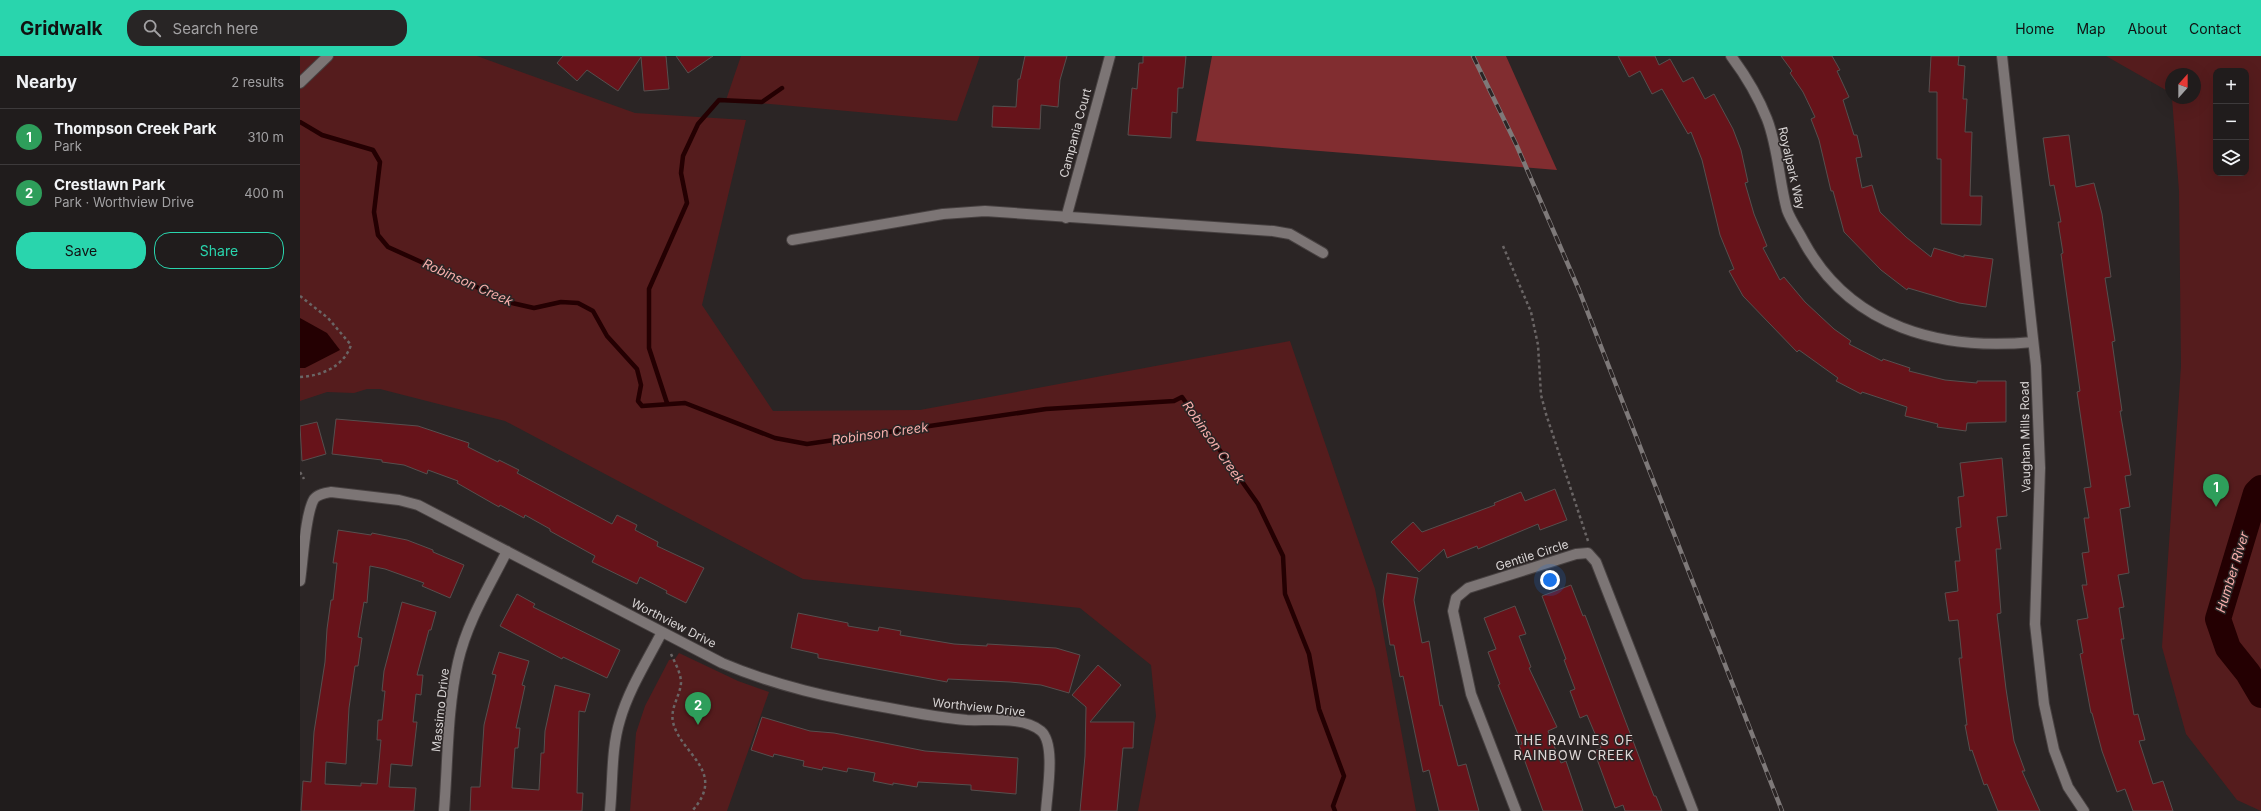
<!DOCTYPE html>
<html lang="en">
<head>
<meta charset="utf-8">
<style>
  body { margin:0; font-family:Inter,sans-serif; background:#282525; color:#f1f3f6 }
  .controls { position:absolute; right:12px; top:12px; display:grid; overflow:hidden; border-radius:8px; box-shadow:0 4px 16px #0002 }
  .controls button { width:36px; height:36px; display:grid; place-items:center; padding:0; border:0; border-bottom:1px solid #3d3a3b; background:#201c1c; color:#f1f3f6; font:20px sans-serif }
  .compass { position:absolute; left:1865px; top:12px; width:36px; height:36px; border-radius:50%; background:#201c1c; box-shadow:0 4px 16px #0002; rotate:21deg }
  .you { position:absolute; left:1250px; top:524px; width:14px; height:14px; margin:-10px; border:3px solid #fff; border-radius:50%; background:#1a73e8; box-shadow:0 0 0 6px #1a73e833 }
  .badge { display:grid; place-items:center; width:26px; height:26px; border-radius:50%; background:#29d5ad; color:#fff; font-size:13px; font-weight:700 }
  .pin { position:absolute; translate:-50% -33px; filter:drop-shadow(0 1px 2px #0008) }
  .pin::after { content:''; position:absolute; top:21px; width:14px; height:12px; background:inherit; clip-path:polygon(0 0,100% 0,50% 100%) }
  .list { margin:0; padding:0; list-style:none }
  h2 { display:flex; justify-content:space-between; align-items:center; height:52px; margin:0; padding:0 16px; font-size:17px }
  h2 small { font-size:13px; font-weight:400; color:#a2a1a3 }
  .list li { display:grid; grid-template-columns:26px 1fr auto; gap:12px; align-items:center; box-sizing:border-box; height:56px; padding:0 16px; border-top:1px solid #3d3a3b }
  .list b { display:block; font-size:15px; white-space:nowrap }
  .list p { margin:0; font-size:13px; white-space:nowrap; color:#a2a1a3 }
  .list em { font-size:13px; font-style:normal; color:#a2a1a3 }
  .actions { display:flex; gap:8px; padding:12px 16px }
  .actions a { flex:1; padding:9px 0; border:1px solid #29d5ad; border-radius:16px; text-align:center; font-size:14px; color:#29d5ad }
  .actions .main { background:#29d5ad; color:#111 }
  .icon { flex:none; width:22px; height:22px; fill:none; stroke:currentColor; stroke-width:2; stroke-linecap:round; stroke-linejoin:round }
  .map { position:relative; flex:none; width:1961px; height:755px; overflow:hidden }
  header { display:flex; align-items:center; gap:24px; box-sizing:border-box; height:56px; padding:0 20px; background:#29d5ad; color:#111 }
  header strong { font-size:19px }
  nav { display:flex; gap:22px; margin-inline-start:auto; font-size:14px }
  .search { width:280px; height:36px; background:#282525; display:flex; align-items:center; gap:10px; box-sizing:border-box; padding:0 14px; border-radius:16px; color:#a2a1a3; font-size:15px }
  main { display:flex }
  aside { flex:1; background:#201c1c }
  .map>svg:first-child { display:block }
</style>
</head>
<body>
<header>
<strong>Gridwalk</strong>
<div class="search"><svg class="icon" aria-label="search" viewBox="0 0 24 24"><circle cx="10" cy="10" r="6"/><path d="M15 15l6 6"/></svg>Search here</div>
<nav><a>Home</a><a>Map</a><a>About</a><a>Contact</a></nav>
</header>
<main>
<aside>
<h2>Nearby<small>2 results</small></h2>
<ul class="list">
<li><span class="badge" style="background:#2e9e5b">1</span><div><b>Thompson Creek Park</b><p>Park</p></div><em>310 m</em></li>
<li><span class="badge" style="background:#2e9e5b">2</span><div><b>Crestlawn Park</b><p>Park · Worthview Drive</p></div><em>400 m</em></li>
</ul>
<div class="actions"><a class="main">Save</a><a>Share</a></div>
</aside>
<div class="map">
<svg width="1961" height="755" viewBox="0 0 1961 755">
  <rect width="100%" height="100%" fill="#2b2525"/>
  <path fill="#551c1d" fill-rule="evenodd" d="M0 0H177L335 57 446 64 402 249 473 355 620 354 990 285 1075 533 1116 755H838L856 660 851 609 780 552 503 523 205 365 80 333H67L54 337 27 336 0 345Z
    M441 0H680L657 65 426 44Z
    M1806 0H1961V755L1937 744 1886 678 1862 591 1881 310 1879 135 1872 42H1895V18H1871V37ZM1916 15H1946V117H1916Z
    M379 597 438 625 469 636 427 755H330L336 677 345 650 369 604 375 603Z"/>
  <path fill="#812d30" d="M912 0H1206L1257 114 896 85Z"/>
  <path fill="#240002" d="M0 262 27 277 40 294 5 312H0Z"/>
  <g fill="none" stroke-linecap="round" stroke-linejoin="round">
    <path stroke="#240002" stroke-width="4.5" d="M0 66 22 79 73 94 80 106 74 156 78 179 88 191 212 247 234 252 261 246 278 247 293 255 307 280 337 313 341 329 338 345 342 350 385 347 475 382 507 388 746 353 874 345 882 341 958 448 983 500 985 538 1009 598 1019 653 1044 720 1033 750 1035 755
      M367 347 349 292V233L387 147 381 117 383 100 398 68 419 44 462 46 482 32"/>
    <path stroke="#240002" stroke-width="26" d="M1961 432 1956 437 1918 563 1928 592 1948 617 1961 639"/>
  </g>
  <path fill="#67131a" stroke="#564f4e" d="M263 0H366L369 33 344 35 341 1 318 35 287 14 277 25 257 7Z
    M376 0H413L388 17Z
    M725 0H767L760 24 758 51 741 49 740 73 692 71 693 50 716 51 718 23H720Z
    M843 0H886L883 32H878L877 57 872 56 871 82 828 79 832 32 837 33 839 7H843Z
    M1318 0H1355L1359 9 1370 3 1383 26 1393 21 1405 43 1414 38 1433 73 1441 94 1448 126 1445 127 1454 158 1467 190 1463 192 1480 224 1484 221 1505 246 1534 273 1551 285 1549 288 1582 305 1583 303 1610 312 1609 315 1645 324 1677 327V325H1706V366L1667 367 1666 375 1637 371 1638 368 1605 360 1607 351 1562 336 1561 338 1536 325 1538 322 1499 294 1497 296 1443 240 1429 215 1434 213 1420 179 1402 104 1391 76 1388 78 1362 33 1352 38 1340 15 1329 21Z
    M1481 0H1532L1540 14 1537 15 1549 41 1543 44 1554 79H1557L1562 101 1556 102 1562 132 1572 129 1580 156 1606 181 1631 201 1634 192 1664 201V199L1693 203 1686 251 1659 247 1608 232 1607 234 1581 214 1544 176 1533 135H1531L1519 84 1511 63 1515 61 1503 36 1490 17 1492 15Z
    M1631 0H1659L1658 9 1665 10 1663 43H1667L1665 76H1672L1670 140H1682L1681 169 1641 168V103H1637V36H1629Z
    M1769 79 1776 131 1794 127 1802 158 1811 221 1805 222 1815 285 1812 286 1822 355H1820L1831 419 1825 420 1830 451 1820 453 1829 517 1818 519 1824 551 1819 552 1824 583H1821L1834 659 1838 658 1845 684 1839 685 1853 728 1863 725 1873 755H1833L1825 733 1817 736 1802 695 1792 657H1791L1780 598 1783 597 1777 564 1788 562 1782 529H1787L1782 497 1789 496 1784 462H1789L1784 432 1791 431 1777 336 1780 335 1761 198 1763 197 1758 166H1761L1754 129 1750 130 1743 82Z
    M36 363 118 370 169 387 168 391 198 406 199 404 219 414 217 417 312 468 317 459 337 469 335 474 358 486 357 490 404 512 386 547 366 537 367 535 340 521 337 528 292 506 295 500 250 475V473L225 459 224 462 200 449 199 451 157 427 158 425 128 414 127 418 104 409 82 406V404L32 398Z
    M17 366 26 398 2 405 0 370Z
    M1702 402 1707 460 1697 461 1701 493H1696L1701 557 1697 558 1706 633 1714 685 1725 715H1722L1740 755H1698L1687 728 1684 729 1672 694 1670 695 1665 669H1667L1659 602H1662L1658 564 1649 565 1645 537 1658 535 1655 505H1660L1656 472 1661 471 1658 441 1664 440 1660 407Z
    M1255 433 1267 464 1240 474 1238 468 1178 493 1177 490 1147 502 1144 493 1119 516 1091 486 1113 466 1122 476 1195 449 1194 447 1221 436 1225 445Z
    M38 474 71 479 72 477 107 484 133 494V496L164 509 150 542 122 530 124 527 85 513 70 510 67 547 64 546 58 581 62 582 58 610H55L49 652 46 708 26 706 25 728 61 730V727L77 728 81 684H77L78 664H82L85 635H82L84 615 102 546 136 556 131 574H129L117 619H123L121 639 116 638 113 666H117L112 710 91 708 89 731 116 732 114 755H1L3 725 11 726 14 676 25 606 27 573 31 544H33L37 507H33Z
    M1087 517 1118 522 1114 544 1122 587 1129 585 1140 650 1142 649 1158 710 1166 708 1179 755H1139L1129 714 1123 716 1103 620 1100 621 1094 589H1090L1083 545Z
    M1271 529 1283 560 1285 559 1354 740H1356L1362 755H1325L1323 749 1315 752 1294 695 1301 692 1287 659 1280 662 1270 635 1275 633 1264 604 1266 603 1242 540Z
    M217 538 235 548 233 551 320 594 307 622 263 601 262 603 200 570Z
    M1215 550 1226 578 1219 580 1231 611 1229 612 1257 671 1248 675 1261 707 1266 705 1283 755H1243L1219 689 1222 688 1198 629 1200 628 1188 596 1196 593 1184 562Z
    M498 557 548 567V570L578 575 579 571 601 575 600 579 654 588 687 590V588L756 592 780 599 769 637 741 629 710 626 648 623 647 626 518 602V598L491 592Z
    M199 596 229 605 222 629 225 630 216 672H220L218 692H215L212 732 239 734 241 697H244L245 675 255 629 290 638 285 656 279 655 277 737H283L282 755H170L171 731H180L184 669 196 619 192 618Z
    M798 609 821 629 790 666H834L833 692H823L817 755H780L785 700 786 651 772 639Z
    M462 661 510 675 534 677 625 695 718 702 716 738 671 734V729L618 726 617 731 593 727V729L573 725 575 717 548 712 547 716 523 711 522 714 503 710 504 705 474 698 473 701 451 694Z"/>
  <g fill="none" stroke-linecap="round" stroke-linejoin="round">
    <g stroke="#474141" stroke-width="12">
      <path id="minor" d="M1431 0C1446 20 1458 40 1467 63 1478 91 1479 125 1487 154 1491 165 1499 176 1504 186 1551 272 1642 295 1733 286
        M1702 0 1736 310 1740 412 1735 568 1744 648 1754 694 1768 731 1784 755
        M0 27 28 0
        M766 162 810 0
        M492 184 643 158 685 155 973 175 990 178 1023 197
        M0 525C3 506 5 458 14 443 18 438 25 437 31 436L99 444 118 449 422 607C476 630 531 642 589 652 615 657 641 662 667 664 689 665 723 660 741 675 756 688 747 737 746 755
        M144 755C148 706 147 654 158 606 167 566 189 531 207 495
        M310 755C313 725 311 693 320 664 329 633 347 605 362 576
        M1216 755 1171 638 1153 555 1156 542 1168 532 1276 498 1288 497 1296 506 1393 755"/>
    </g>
    <path stroke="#6a6565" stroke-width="2.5" stroke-dasharray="3 3" stroke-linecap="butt" d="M1203 190 1231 256 1238 289 1241 339 1246 358 1288 485
      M0 240 28 262 51 289C44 310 22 320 0 321
      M0 416 4 423
      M371 598C375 607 381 617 381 627 380 640 370 652 373 666 380 698 428 715 392 755"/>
    <use href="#minor" stroke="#7c7575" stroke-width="10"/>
    <g stroke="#7e7979" stroke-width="4.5">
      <path id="rail" d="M1173 0 1216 88 1279 234 1482 755"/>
    </g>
    <use href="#rail" stroke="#2b2525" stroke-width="3" stroke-dasharray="9" stroke-linecap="butt"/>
  </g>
  <g text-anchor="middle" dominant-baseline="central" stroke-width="3" stroke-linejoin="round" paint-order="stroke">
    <g font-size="12" fill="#d8d4d4" stroke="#2b2525">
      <text transform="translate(775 77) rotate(-75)">Campania Court</text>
      <text transform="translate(1492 112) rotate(77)">Royalpark Way</text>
      <text transform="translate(1725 381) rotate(-91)">Vaughan Mills Road</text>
      <text transform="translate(1232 499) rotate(-18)">Gentile Circle</text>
      <text transform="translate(374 567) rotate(27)">Worthview Drive</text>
      <text transform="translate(679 651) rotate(6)">Worthview Drive</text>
      <text transform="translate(140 654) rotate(-84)">Massimo Drive</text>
    </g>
    <g font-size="13" font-style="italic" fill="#f9afac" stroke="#2b2525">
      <text transform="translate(168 226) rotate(24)">Robinson Creek</text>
      <text transform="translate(580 377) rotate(-8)">Robinson Creek</text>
      <text transform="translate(914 386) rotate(55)">Robinson Creek</text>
      <text transform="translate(1932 516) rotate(-73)">Humber River</text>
    </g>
    <g font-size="13" letter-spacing="1" fill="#e1d9d8" stroke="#2b2525">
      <text x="1274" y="684">THE RAVINES OF<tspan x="1274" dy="15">RAINBOW CREEK</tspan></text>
    </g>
  </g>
</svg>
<div class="controls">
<button>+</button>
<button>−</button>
<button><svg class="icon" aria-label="layers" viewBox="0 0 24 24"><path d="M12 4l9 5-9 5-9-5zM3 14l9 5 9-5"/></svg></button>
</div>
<svg class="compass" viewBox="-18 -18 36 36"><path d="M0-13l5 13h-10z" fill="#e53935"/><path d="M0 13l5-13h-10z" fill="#a2a1a3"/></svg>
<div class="you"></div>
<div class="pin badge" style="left:1916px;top:451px;background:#2e9e5b">1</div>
<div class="pin badge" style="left:398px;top:669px;background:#2e9e5b">2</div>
</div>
</main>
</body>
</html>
